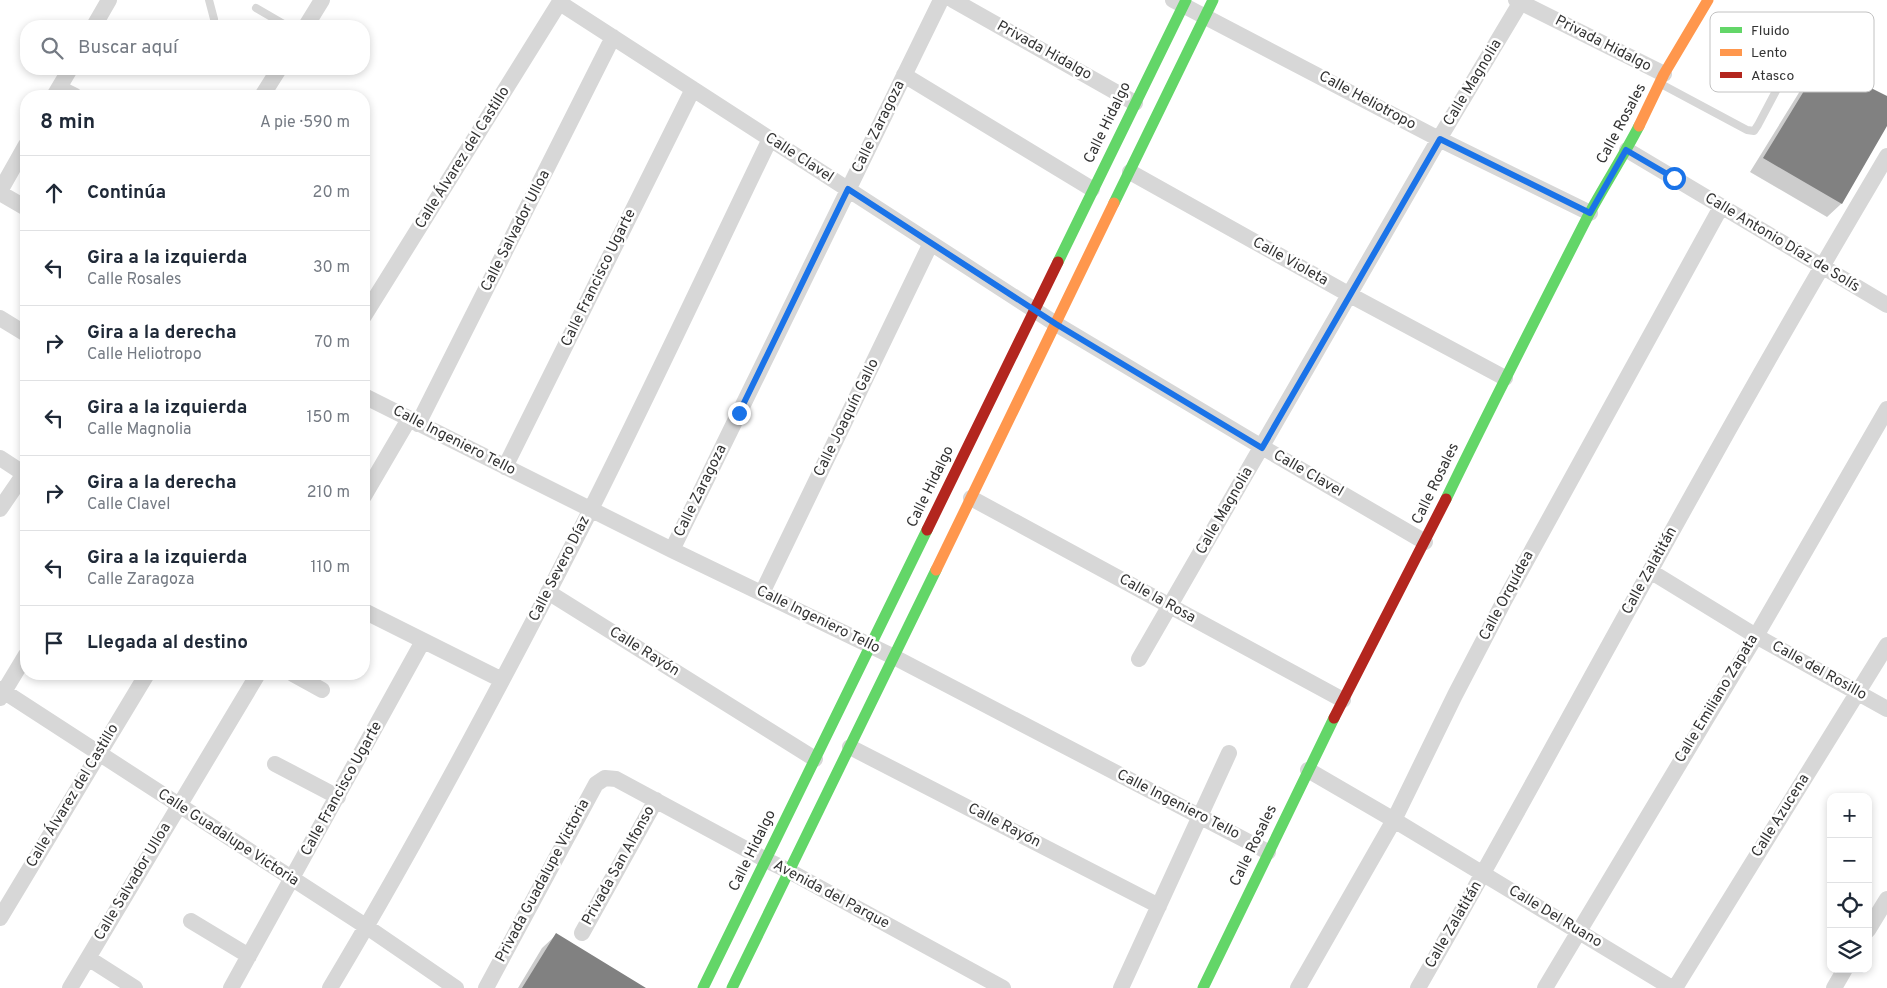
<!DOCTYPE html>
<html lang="es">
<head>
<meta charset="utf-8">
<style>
  body { margin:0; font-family:Overpass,sans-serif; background:#f2f2f3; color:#1f2937 }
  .controls { position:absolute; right:15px; bottom:15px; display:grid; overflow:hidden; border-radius:10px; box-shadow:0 2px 8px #0003 }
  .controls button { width:45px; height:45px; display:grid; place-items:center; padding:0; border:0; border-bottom:1px solid #e0e1e3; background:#fff; color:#1f2937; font:25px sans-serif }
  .stop { position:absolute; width:15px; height:15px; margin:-11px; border:4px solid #1a73e8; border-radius:50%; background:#fff }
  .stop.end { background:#1a73e8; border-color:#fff; box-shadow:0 1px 5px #0008 }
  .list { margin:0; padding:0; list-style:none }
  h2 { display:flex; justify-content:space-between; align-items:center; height:65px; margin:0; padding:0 20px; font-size:21px }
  h2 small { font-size:16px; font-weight:400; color:#747a83 }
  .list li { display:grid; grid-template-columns:32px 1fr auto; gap:15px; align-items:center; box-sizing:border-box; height:75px; padding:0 20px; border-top:1px solid #e0e1e3 }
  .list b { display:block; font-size:19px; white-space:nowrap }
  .list p { margin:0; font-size:16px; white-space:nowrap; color:#747a83 }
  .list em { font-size:16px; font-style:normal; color:#747a83 }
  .icon { flex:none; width:28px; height:28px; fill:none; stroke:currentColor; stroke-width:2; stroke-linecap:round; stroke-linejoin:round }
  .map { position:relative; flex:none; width:1887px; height:988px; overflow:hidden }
  .search { position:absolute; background:#fff; box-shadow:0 2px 8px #0003; left:20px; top:20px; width:350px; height:55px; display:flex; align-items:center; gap:12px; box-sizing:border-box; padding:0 18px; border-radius:20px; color:#747a83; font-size:19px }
  .panel { position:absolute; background:#fff; box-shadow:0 2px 8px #0003; left:20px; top:90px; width:350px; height:590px; border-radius:20px }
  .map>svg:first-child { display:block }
</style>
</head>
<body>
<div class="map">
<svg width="1887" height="988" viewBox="0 0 1887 988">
  <rect width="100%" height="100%" fill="#fff"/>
  <path fill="#0003" d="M1822 64 1887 97V124L1841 204 1827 217 1750 172 1808 78Z
    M556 935 643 988H518L542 948Z"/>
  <path fill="#818181" d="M1821 63 1887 96V126L1842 204 1763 158Z
    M556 933 646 988H522Z"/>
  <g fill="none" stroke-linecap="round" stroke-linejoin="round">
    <path stroke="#d7d7d7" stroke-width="8" d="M209 0 214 19
      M256 8 287 26
      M1661 84 1747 130 1754 131 1758 125 1796 53 1794 48 1756 31"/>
    <path stroke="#d7d7d7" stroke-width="16" d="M953 0 1135 103
      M1173 0 1439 139 1590 213
      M1516 0 1664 74
      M560 3 1056 324 1262 447 1425 542
      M94 26 109 0
      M306 26 322 0
      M904 75 1092 189
      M59 88 75 96
      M54 96 70 69
      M262 96 279 69
      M1627 150 1887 305
      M1130 172 1350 295 1505 378
      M0 191 26 145
      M0 193 26 208
      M364 316 561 0
      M0 318 26 334
      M364 396 672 550 894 657 1268 852
      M418 424 613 37
      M0 458 26 475
      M505 467 693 89
      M364 496 409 419
      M971 498 1343 700
      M0 509 26 471
      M672 550 941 0
      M1650 571 1756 636 1887 709
      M548 592 815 759
      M762 593 931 243
      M364 611 502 680
      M1139 659 1439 139 1522 0
      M293 674 322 690
      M0 689 367 927 456 988
      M0 698 26 655
      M850 747 1159 906
      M275 764 338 797
      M1308 770 1394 820 1672 988
      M0 918 147 674
      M191 921 249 956
      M1868 930 1887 899
      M582 933 656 800
      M88 958 135 988
      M70 988 258 674
      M231 988 423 641
      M330 988C423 833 508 672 590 511 652 388 710 263 770 139
      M486 988 596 784 605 778 616 779 766 860 789 871 1003 988
      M1121 988 1229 753
      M1298 988 1394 820 1455 695 1503 603 1721 207
      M1418 988C1497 851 1572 711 1649 573 1726 433 1805 294 1887 156
      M1545 988 1756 636 1887 409
      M1675 988 1887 645
      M1834 988 1845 969"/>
    <path stroke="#63d668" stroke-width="11" d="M1114 203 1213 0
      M1058 262 1186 0
      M1446 499C1492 404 1540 310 1588 216 1604 186 1623 157 1639 126
      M703 988 927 530
      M732 988 936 570
      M1203 988 1334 718"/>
    <path stroke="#ff974d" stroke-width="11" d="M1639 126 1664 74 1708 0
      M936 570 1114 203"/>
    <path stroke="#b3261e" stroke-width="11" d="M927 530 1058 262
      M1334 718 1446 499"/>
  </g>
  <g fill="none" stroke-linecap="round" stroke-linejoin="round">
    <path stroke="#1a73e8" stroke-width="6" d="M739 413 848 189 1056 324 1262 448 1440 139 1590 213 1626 150 1674 178"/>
  </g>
  <g text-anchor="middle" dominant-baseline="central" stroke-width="5" stroke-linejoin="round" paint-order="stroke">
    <g font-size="15" fill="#333" stroke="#fff">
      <text transform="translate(1603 44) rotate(27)">Privada Hidalgo</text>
      <text transform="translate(1044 51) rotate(29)">Privada Hidalgo</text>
      <text transform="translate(1473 83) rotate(-59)">Calle Magnolia</text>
      <text transform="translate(1367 101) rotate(28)">Calle Heliotropo</text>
      <text transform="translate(1108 123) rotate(-64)">Calle Hidalgo</text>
      <text transform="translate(1622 124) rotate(-62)">Calle Rosales</text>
      <text transform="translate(879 127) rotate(-64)">Calle Zaragoza</text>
      <text transform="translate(463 158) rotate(-58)">Calle Álvarez del Castillo</text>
      <text transform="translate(799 158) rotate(33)">Calle Clavel</text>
      <text transform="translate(516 231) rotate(-63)">Calle Salvador Ulloa</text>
      <text transform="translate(1782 243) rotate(31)">Calle Antonio Díaz de Solís</text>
      <text transform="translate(1290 262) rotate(29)">Calle Violeta</text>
      <text transform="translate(599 278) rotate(-64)">Calle Francisco Ugarte</text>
      <text transform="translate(847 418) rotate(-64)">Calle Joaquín Gallo</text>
      <text transform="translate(454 441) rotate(27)">Calle Ingeniero Tello</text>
      <text transform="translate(1308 474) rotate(30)">Calle Clavel</text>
      <text transform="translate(1436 484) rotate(-64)">Calle Rosales</text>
      <text transform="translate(931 487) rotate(-64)">Calle Hidalgo</text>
      <text transform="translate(701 491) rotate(-64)">Calle Zaragoza</text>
      <text transform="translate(1225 511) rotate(-60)">Calle Magnolia</text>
      <text transform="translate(560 569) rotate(-63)">Calle Severo Díaz</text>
      <text transform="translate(1650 571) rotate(-61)">Calle Zalatitán</text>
      <text transform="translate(1507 596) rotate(-62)">Calle Orquídea</text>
      <text transform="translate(1157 599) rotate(29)">Calle la Rosa</text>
      <text transform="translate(818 620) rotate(26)">Calle Ingeniero Tello</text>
      <text transform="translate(644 652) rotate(32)">Calle Rayón</text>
      <text transform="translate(1819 671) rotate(29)">Calle del Rosillo</text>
      <text transform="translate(1717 699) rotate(-59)">Calle Emiliano Zapata</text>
      <text transform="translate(342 789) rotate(-61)">Calle Francisco Ugarte</text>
      <text transform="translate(73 796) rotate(-59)">Calle Álvarez del Castillo</text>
      <text transform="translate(1178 805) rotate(27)">Calle Ingeniero Tello</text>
      <text transform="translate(1781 816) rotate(-58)">Calle Azucena</text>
      <text transform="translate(1004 826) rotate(27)">Calle Rayón</text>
      <text transform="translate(228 838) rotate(33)">Calle Guadalupe Victoria</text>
      <text transform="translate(1254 846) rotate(-64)">Calle Rosales</text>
      <text transform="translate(753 851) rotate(-64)">Calle Hidalgo</text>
      <text transform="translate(619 866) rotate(-61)">Privada San Alfonso</text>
      <text transform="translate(543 881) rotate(-62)">Privada Guadalupe Victoria</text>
      <text transform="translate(133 882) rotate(-59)">Calle Salvador Ulloa</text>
      <text transform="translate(831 895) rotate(28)">Avenida del Parque</text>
      <text transform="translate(1555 917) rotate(31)">Calle Del Ruano</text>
      <text transform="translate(1454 925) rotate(-60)">Calle Zalatitán</text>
    </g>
  </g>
  <rect x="1710" y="12" width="164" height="80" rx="8" fill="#fff" stroke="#c2c2c2" stroke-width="1"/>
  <rect x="1720" y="27" width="22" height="6" fill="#63d668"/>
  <rect x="1720" y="49" width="22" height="7" fill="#ff974d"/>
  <rect x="1720" y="72" width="22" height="6" fill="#b3261e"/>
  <g font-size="14" fill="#333">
    <text x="1751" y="35">Fluido</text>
    <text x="1751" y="57">Lento</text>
    <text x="1751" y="80">Atasco</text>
  </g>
</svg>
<div class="controls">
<button>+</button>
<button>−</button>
<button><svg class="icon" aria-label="locate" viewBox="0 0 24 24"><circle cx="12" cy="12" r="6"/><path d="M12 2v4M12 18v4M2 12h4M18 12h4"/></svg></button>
<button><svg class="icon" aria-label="layers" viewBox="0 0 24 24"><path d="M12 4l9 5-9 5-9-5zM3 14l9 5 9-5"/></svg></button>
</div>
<div class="stop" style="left:1674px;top:178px"></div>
<div class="stop end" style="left:739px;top:413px"></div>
<div class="search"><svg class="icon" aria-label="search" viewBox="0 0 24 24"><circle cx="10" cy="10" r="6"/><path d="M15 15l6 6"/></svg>Buscar aquí</div>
<section class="panel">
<h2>8 min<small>A pie · 590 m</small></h2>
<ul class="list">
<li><svg class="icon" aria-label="ahead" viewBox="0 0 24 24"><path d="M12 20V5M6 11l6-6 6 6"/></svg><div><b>Continúa</b></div><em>20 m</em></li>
<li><svg class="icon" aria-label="left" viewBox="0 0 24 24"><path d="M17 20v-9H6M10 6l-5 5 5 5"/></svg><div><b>Gira a la izquierda</b><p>Calle Rosales</p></div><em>30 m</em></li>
<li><svg class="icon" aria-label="right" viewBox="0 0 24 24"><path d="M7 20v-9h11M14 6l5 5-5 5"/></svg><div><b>Gira a la derecha</b><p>Calle Heliotropo</p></div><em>70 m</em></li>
<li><svg class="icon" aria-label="left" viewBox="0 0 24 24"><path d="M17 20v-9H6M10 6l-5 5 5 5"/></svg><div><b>Gira a la izquierda</b><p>Calle Magnolia</p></div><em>150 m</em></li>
<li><svg class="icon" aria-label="right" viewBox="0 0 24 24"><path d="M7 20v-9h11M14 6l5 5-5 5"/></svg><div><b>Gira a la derecha</b><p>Calle Clavel</p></div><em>210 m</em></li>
<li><svg class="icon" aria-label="left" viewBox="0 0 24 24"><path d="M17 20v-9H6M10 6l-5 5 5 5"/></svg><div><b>Gira a la izquierda</b><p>Calle Zaragoza</p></div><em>110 m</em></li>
<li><svg class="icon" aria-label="arrive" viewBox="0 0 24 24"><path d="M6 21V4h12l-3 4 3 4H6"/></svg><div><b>Llegada al destino</b></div></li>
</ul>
</section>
</div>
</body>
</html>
